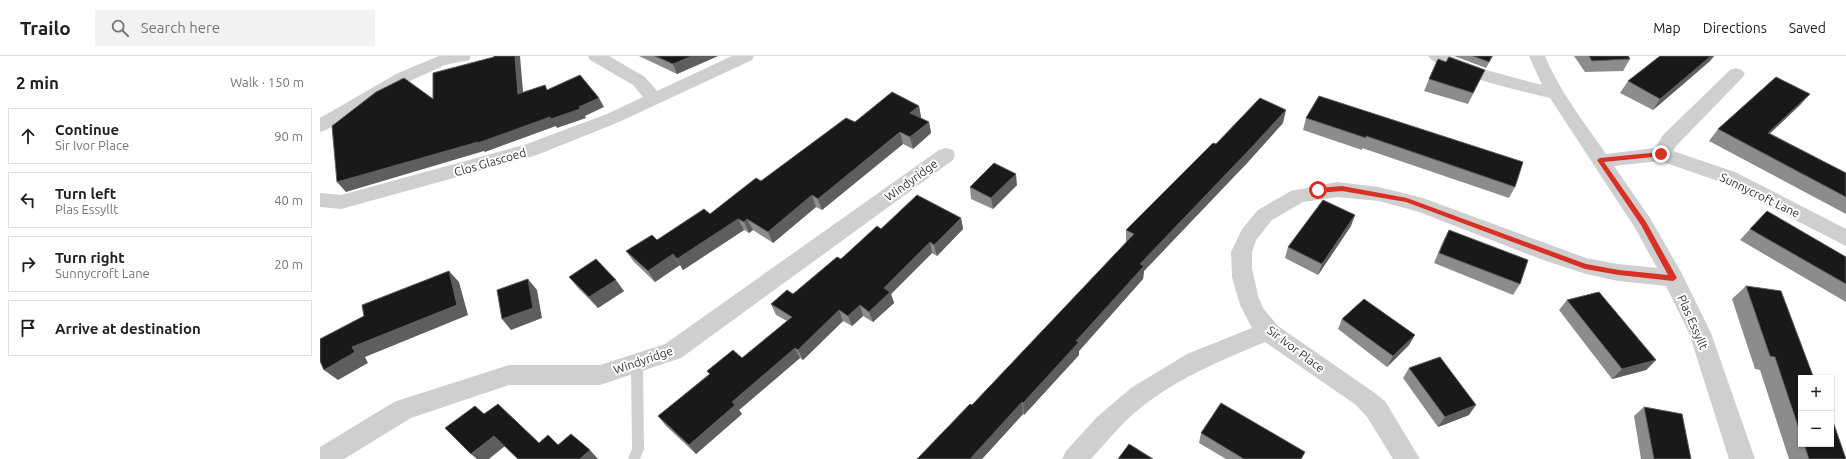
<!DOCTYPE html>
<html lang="en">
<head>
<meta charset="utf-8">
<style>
  body { margin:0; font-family:Ubuntu,sans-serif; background:#f2f2f2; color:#202124 }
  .controls { position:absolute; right:12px; bottom:12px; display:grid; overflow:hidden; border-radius:0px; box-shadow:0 1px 3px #0004 }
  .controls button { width:36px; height:36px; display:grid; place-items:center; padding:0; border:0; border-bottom:1px solid #e0e0e0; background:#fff; color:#202124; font:20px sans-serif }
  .stop { position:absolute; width:12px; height:12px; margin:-9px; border:3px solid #d93025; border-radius:50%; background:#fff }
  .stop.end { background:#d93025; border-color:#fff; box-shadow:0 1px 4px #0008 }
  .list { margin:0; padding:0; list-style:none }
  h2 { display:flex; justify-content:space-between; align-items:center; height:52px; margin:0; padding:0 16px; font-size:17px }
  h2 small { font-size:13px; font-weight:400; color:#757577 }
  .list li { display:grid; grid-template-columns:26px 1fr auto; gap:12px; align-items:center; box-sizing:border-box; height:56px; margin:0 8px 8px; padding:0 8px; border:1px solid #e0e0e0; border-radius:0px }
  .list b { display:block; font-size:15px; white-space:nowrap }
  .list p { margin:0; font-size:13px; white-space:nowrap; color:#757577 }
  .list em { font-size:13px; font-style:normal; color:#757577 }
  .icon { flex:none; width:22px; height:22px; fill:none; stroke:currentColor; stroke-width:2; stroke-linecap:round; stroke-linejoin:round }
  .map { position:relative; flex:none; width:1526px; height:403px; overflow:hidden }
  header { display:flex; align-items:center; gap:24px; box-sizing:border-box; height:56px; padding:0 20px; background:#fff; border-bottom:1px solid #e0e0e0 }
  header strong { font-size:19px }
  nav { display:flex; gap:22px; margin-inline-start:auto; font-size:14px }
  .search { width:280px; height:36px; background:#f2f2f2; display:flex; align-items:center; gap:10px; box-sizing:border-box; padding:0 14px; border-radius:0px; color:#757577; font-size:15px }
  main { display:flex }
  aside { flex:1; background:#fff }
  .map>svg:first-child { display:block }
</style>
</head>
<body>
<header>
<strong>Trailo</strong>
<div class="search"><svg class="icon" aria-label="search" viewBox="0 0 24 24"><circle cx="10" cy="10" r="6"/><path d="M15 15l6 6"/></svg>Search here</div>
<nav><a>Map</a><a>Directions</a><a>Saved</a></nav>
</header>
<main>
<aside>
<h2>2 min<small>Walk · 150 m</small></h2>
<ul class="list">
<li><svg class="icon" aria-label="ahead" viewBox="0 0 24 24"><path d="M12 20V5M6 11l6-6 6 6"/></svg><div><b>Continue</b><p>Sir Ivor Place</p></div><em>90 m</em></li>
<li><svg class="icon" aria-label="left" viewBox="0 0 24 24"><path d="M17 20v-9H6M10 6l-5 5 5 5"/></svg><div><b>Turn left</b><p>Plas Essyllt</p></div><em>40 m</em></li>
<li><svg class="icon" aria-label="right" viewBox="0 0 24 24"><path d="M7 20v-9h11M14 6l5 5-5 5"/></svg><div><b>Turn right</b><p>Sunnycroft Lane</p></div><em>20 m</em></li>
<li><svg class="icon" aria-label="arrive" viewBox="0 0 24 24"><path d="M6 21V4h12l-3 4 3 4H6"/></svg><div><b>Arrive at destination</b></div></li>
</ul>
</aside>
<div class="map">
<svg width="1526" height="403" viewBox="0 0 1526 403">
  <rect width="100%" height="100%" fill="#fff"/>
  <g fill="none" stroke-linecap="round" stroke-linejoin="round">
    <path fill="#cfcfcf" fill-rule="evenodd" d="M317 302 321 304 323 307 324 393 320 403H308L312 393 311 307 313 304Z"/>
    <path fill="#cfcfcf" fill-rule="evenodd" d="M119 0H151L149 4 125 9 90 25 6 74 0 76V62L78 17Z
      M268 0H289L325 21 337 35 412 0H434L432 4 299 66 217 99 21 153 0 151V137L21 139 204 89 287 58 323 41 313 29 270 4Z
      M1108 0H1130L1166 14 1222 29 1209 0H1225C1240 36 1264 66 1286 98L1335 92 1343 79 1410 14 1416 12 1422 14 1425 18 1422 22 1357 89 1353 95 1415 116 1526 173V190L1401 126 1340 105 1294 110 1330 162 1361 216 1391 277 1435 403H1409L1369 277 1346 230 1298 225 1266 218 1223 204 1099 156 1059 145 1017 141 983 146 952 164 936 184 932 196V212L938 240 943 252 958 270 1052 335 1065 345 1100 403H1073L1047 361 1036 349 945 286C904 303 863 320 828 346 806 362 789 383 771 403H742L746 395 777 361 811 332 867 298 932 272 920 249 912 221 911 196 922 173 938 154 971 135 1017 126 1059 131 1103 142 1266 202 1298 208 1337 212 1315 172 1230 42C1208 37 1118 16 1108 0Z
      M626 92 633 94 635 99 633 104 361 302 280 329H189L91 362 24 403H0V391L74 346 83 343 189 309H280L345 288 619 94Z"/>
  </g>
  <path fill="#8c8c8c" d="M319 0H398L357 18Z
    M1134 0H1173L1166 12Z
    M1254 0H1308L1310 3 1303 15 1265 16Z
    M1340 0H1394L1390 5 1333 54 1300 37 1308 25Z
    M1126 6 1165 14 1148 48 1104 35 1109 23Z
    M1490 38 1480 49 1450 77 1526 117V158L1389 85 1398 73Z
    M999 40 1195 131 1189 142 1042 92V94L983 74 986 62Z
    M599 50 601 61V62L609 66 611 77 593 93 583 88 502 154 496 151 453 187 433 174 429 177 424 174 363 214 360 209 335 226 314 206 306 195 337 184 390 158 535 66Z
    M963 67 928 106 824 215 823 223 759 295V299L704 359 703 358 662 403H597L652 349 806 187V174L896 88Z
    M697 129 673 153 651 143 650 131Z
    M641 162 643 173 617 200 612 197 571 238 574 247 553 266 543 260 532 270 523 265 483 304 480 302 419 354 422 358 376 398 346 370 338 360 389 318 387 315 422 302 467 265 456 259 451 248 473 238 521 203 561 173Z
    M1031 170 998 219 965 202 968 191Z
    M1430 173 1526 201V246L1420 184Z
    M1129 174 1200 228 1193 239 1114 207 1123 185Z
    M249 221 304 235 278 252 257 231Z
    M1426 230 1481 322V388H1511L1526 403H1469L1440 314 1435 313 1412 243Z
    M1247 244 1336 304 1326 314 1292 323 1239 254Z
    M1022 263 1095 279 1089 289 1067 311 1018 273Z
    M1089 312 1149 359 1118 371 1083 322Z
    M1324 351 1371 403H1321L1314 360Z
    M881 377 982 403H906L879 387Z"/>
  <path fill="#5e5e5e" d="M195 0H200L204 47 198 38Z
    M372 0H398L357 18 353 8Z
    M1391 0H1394L1390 5 1333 54 1340 43Z
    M1490 38 1480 49 1439 88 1448 77Z
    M279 42 284 51 265 60 266 62 237 72 236 70 165 96 164 95 26 136 17 126 259 51Z
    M599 50 601 61 593 68 590 57Z
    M966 54 963 67 928 106 824 215 823 223 759 295V299L704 359 703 347 756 285 820 208Z
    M609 66 611 77 593 93 590 81Z
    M580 76 583 88 502 154 498 143Z
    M696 118 697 129 673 153 671 142Z
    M492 139 496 151 453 187 448 176Z
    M1035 159 1031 170 998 219 1002 208Z
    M641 162 643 173 617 200 614 189Z
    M418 163 424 174 363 214 357 203Z
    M427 163 433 174 429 177 424 166Z
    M610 186 612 197 571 238 574 247 553 266 549 256 564 232Z
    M353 198 360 209 335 226 328 215Z
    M129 215 139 226 148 259 45 301 48 307 18 324 4 314 32 291Z
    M208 223 217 234 222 262 191 274 182 263Z
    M296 224 304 235 278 252 269 241Z
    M540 249 543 260 532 270 528 260Z
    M519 254 523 265 483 304 478 294Z
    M1095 279 1089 289 1067 311 1073 300Z
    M475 292 480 302 419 354 422 358 376 398 369 389 412 346Z
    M1336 304 1326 314 1292 323 1302 313Z
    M702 346 703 358 662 403H650Z
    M1156 349 1149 359 1118 371 1125 361Z
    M174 380 185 390 169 403H157L151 398Z
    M270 394 278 403H260Z"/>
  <path fill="#191919" stroke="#5e5e5e" d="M174 0H195L198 38 225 29 227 34 260 19 279 42 259 51 260 53 231 63 230 61 158 87V86L17 126 12 70 56 36 84 22 113 43V17L174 1Z
    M335 0H372L353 8Z
    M1153 0H1172L1169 6Z
    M1269 0H1308L1310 3 1272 5Z
    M1340 0H1391L1340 43 1308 25Z
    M1129 1 1165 14 1153 37 1109 23 1118 3 1126 6Z
    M1456 21 1490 38 1448 77 1526 117V141L1398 73Z
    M572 36 599 50 590 57 609 66 590 81 580 76 498 143 492 139 448 176 427 163 424 166 418 163 357 203 353 198 328 215 306 195 332 179 337 184 384 153 390 158 436 122 441 125 526 62 535 66Z
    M999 40 1203 106 1195 131 1046 80V82L986 62Z
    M940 42 966 54 931 92 820 208 824 210 756 285 759 286 703 347 702 346 650 403H597L650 348 652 349 814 178 806 174 893 87 896 88Z
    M674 107 696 118 671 142 650 131Z
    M597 139 641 162 614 189 610 186 564 232 570 236 549 256 540 249 528 260 519 254 478 294 475 292 412 346 415 349 369 389 338 360 390 318 387 315 413 294 422 302 472 261 451 248 467 234 473 238 517 201 521 203 557 170 561 173Z
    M1003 144 1035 159 1002 208 968 191Z
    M1447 155 1526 201V228L1430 173Z
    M1129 174 1208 204 1200 228 1119 197Z
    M276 203 296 224 269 241 249 221Z
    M129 215 137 249 32 291 35 296 4 314 0 305V283L44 260 42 249Z
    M208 223 213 252 182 263 177 234Z
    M1426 230 1461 235 1493 320H1496L1497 322H1481V379L1455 301 1450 300Z
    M1279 236 1336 304 1302 313 1247 244Z
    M1044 243 1095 279 1073 300 1022 263Z
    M1120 301 1156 349 1125 361 1089 312Z
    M901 347 985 396 981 403H924L881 377Z
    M178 348 219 387 228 379 238 389 251 378 270 394 260 403H198L174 380 151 398 125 372 155 350 164 358Z
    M1324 351 1362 358 1371 403H1334Z
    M1511 360 1526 403H1489L1484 388H1511Z
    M809 388 833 403H798Z"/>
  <path fill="#d93025" d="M1341 96 1343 97V100L1284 106 1326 166 1357 222 1353 225 1299 219 1265 213 1086 146 1022 135 998 137 994 134 998 132 1022 130 1087 142 1266 208 1299 214 1348 219 1321 169 1277 104 1280 102Z"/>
  <g text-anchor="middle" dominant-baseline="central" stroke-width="4" stroke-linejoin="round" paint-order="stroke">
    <g font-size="12" fill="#323232" stroke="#fff">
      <text transform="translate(170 106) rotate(-16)">Clos Glascoed</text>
      <text transform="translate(591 124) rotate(-36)">Windyridge</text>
      <text transform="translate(1440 139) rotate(26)">Sunnycroft Lane</text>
      <text transform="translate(1373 266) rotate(66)">Plas Essyllt</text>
      <text transform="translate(976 293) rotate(37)">Sir Ivor Place</text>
      <text transform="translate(323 304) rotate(-19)">Windyridge</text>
    </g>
  </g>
</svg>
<div class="controls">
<button>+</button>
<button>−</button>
</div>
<div class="stop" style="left:998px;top:134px"></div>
<div class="stop end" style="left:1341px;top:98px"></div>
</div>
</main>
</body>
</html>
